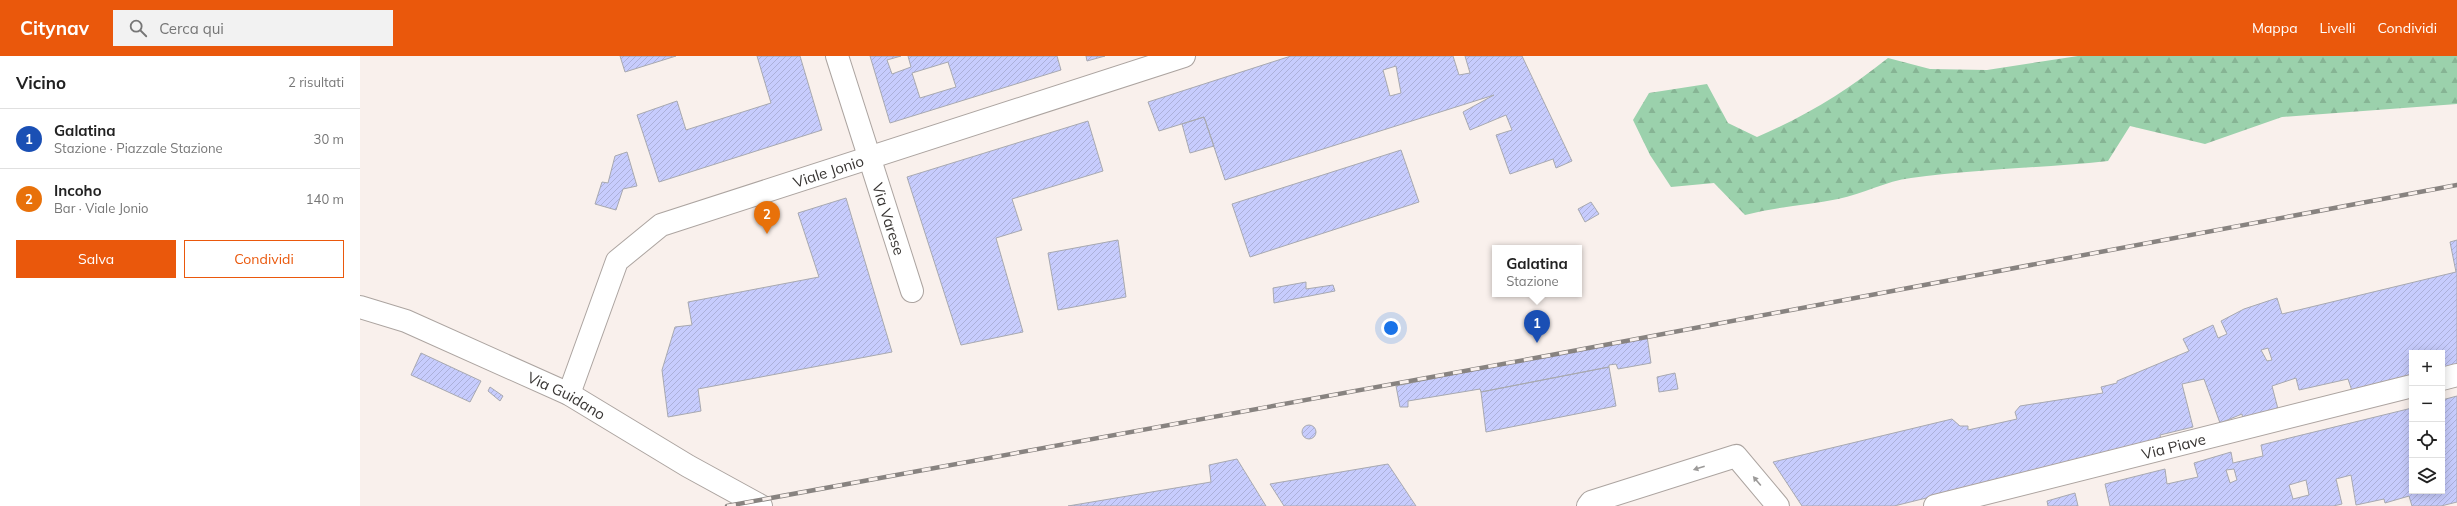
<!DOCTYPE html>
<html lang="it">
<head>
<meta charset="utf-8">
<style>
  body { margin:0; font-family:Mulish,sans-serif; background:#f2f2f2; color:#222 }
  .controls { position:absolute; right:12px; bottom:12px; display:grid; overflow:hidden; border-radius:0px; box-shadow:0 2px 10px #0003 }
  .controls button { width:36px; height:36px; display:grid; place-items:center; padding:0; border:0; border-bottom:1px solid #e0e0e0; background:#fff; color:#222; font:20px sans-serif }
  .you { position:absolute; left:1031px; top:272px; width:14px; height:14px; margin:-10px; border:3px solid #fff; border-radius:50%; background:#1a73e8; box-shadow:0 0 0 6px #1a73e833 }
  .badge { display:grid; place-items:center; width:26px; height:26px; border-radius:50%; background:#ea580c; color:#fff; font-size:13px; font-weight:700 }
  .pin { position:absolute; translate:-50% -33px; filter:drop-shadow(0 1px 2px #0008) }
  .pin::after { content:''; position:absolute; top:21px; width:14px; height:12px; background:inherit; clip-path:polygon(0 0,100% 0,50% 100%) }
  .popup { position:absolute; left:1132px; top:189px; width:90px; height:52px; box-sizing:border-box; display:grid; place-content:center; border-radius:0px; background:#fff; filter:drop-shadow(0 1px 3px #0005); font-size:13px; white-space:nowrap; color:#767676 }
  .popup b { font-size:15px; color:#222 }
  .popup::after { content:''; position:absolute; left:50%; top:100%; margin-left:-8px; border:8px solid transparent; border-top-color:#fff }
  .list { margin:0; padding:0; list-style:none }
  h2 { display:flex; justify-content:space-between; align-items:center; height:52px; margin:0; padding:0 16px; font-size:17px }
  h2 small { font-size:13px; font-weight:400; color:#767676 }
  .list li { display:grid; grid-template-columns:26px 1fr auto; gap:12px; align-items:center; box-sizing:border-box; height:60px; padding:0 16px; border-top:1px solid #e0e0e0 }
  .list b { display:block; font-size:15px; white-space:nowrap }
  .list p { margin:0; font-size:13px; white-space:nowrap; color:#767676 }
  .list em { font-size:13px; font-style:normal; color:#767676 }
  .actions { display:flex; gap:8px; padding:12px 16px }
  .actions a { flex:1; padding:9px 0; border:1px solid #ea580c; border-radius:0px; text-align:center; font-size:14px; color:#ea580c }
  .actions .main { background:#ea580c; color:#fff }
  .icon { flex:none; width:22px; height:22px; fill:none; stroke:currentColor; stroke-width:2; stroke-linecap:round; stroke-linejoin:round }
  .map { position:relative; flex:none; width:2097px; height:450px; overflow:hidden }
  header { display:flex; align-items:center; gap:24px; box-sizing:border-box; height:56px; padding:0 20px; background:#ea580c; color:#fff }
  header strong { font-size:19px }
  nav { display:flex; gap:22px; margin-inline-start:auto; font-size:14px }
  .search { width:280px; height:36px; background:#f2f2f2; display:flex; align-items:center; gap:10px; box-sizing:border-box; padding:0 14px; border-radius:0px; color:#767676; font-size:15px }
  main { display:flex }
  aside { flex:1; background:#fff }
  .map>svg:first-child { display:block }
</style>
</head>
<body>
<header>
<strong>Citynav</strong>
<div class="search"><svg class="icon" aria-label="search" viewBox="0 0 24 24"><circle cx="10" cy="10" r="6"/><path d="M15 15l6 6"/></svg>Cerca qui</div>
<nav><a>Mappa</a><a>Livelli</a><a>Condividi</a></nav>
</header>
<main>
<aside>
<h2>Vicino<small>2 risultati</small></h2>
<ul class="list">
<li><span class="badge" style="background:#1a4fb4">1</span><div><b>Galatina</b><p>Stazione · Piazzale Stazione</p></div><em>30 m</em></li>
<li><span class="badge" style="background:#e8710a">2</span><div><b>Incoho</b><p>Bar · Viale Jonio</p></div><em>140 m</em></li>
</ul>
<div class="actions"><a class="main">Salva</a><a>Condividi</a></div>
</aside>
<div class="map">
<svg width="2097" height="450" viewBox="0 0 2097 450">
  <defs>
    <pattern id="forest-firs" width="22" height="20" patternUnits="userSpaceOnUse"><rect width="22" height="20" fill="#9bd1ac"/><path d="M5 1l3.5 6h-7zM16 11l3.5 6h-7z" fill="#86b494"/></pattern>
    <pattern id="building-hatch" width="6" height="6" patternUnits="userSpaceOnUse"><rect width="6" height="6" fill="#c7ccfd"/><path d="M-1 1l2-2M0 6l6-6M5 7l2-2" fill="none" stroke="#acb0d9"/></pattern>
  </defs>
  <rect width="100%" height="100%" fill="#f9f0ec"/>
  <path fill="url(#forest-firs)" d="M1718 0H2097V48L1922 61 1845 88 1770 70 1748 105C1683 112 1617 113 1551 122 1526 125 1503 138 1478 143 1447 149 1416 151 1385 159L1354 127 1311 131 1290 99 1273 64 1289 37 1347 28 1368 67 1397 81C1448 59 1485 36 1528 2L1570 13 1627 14Z"/>
  <path fill="url(#building-hatch)" stroke="#a8a9b0" fill-rule="evenodd" d="M260 0H316L265 16Z
    M397 0H440L462 74 299 126 277 59 317 45 326 74 411 47Z
    M510 0H541L527 4 532 18 551 11 548 0H697L701 14 530 67ZM588 6 596 31 560 42 552 17Z
    M726 0H745L727 5Z
    M931 0H1093L1099 19 1110 17 1105 0H1162L1212 105 1196 112 1193 103 1150 118 1136 79 1152 74 1146 59 1110 74 1103 56 1134 39 865 124 844 61 799 75 788 46ZM1036 10 1041 37 1030 40 1023 14Z
    M844 61 854 90 830 97 822 68Z
    M728 65 743 115 652 143 662 174 636 182 663 276 601 289 547 121Z
    M1041 94 1059 146 890 201 872 148Z
    M267 96 277 130 263 133 256 154 235 148 242 126 248 127 255 100Z
    M486 142 532 296 338 333 341 355 308 361 302 314 315 271 332 269 328 246 459 221 438 157Z
    M1231 146 1239 158 1225 166 1218 153Z
    M758 184 766 241 698 254 688 197Z
    M2097 184V311L2082 315V297H2052V322L1992 335 1988 323 1939 334 1936 322 1912 330 1918 353 1883 364 1882 358 1860 367 1844 323 1822 328 1833 371 1800 379 1801 384 1534 450H1442L1413 406 1592 363 1600 370H1608V374L1657 363 1655 356 1660 350 1743 337 1741 331 1757 327V325L1829 295 1823 283 1853 269 1858 282 1867 278 1861 265 1884 253 1917 242 1922 258 2096 216 2090 186ZM1908 292 1912 304 1907 305 1901 294Z
    M946 226V233L973 229 975 235 914 247 913 232Z
    M1287 280 1291 307 1258 313 1256 308 1249 309V311L1121 336 1120 333 1048 345V351H1040L1036 330Z
    M61 297 121 325 110 346 51 319Z
    M1249 311 1256 350 1126 376 1121 336Z
    M1315 317 1318 333 1299 336 1297 321Z
    M130 331 143 340 140 345 128 335Z
    M2097 340V446L2081 450H2052L2049 440 2025 447 2024 443 1996 449 1991 419 1976 423 1982 448 1973 450H1750L1745 428 1805 413 1807 428 1838 421 1834 407 1871 396 1873 407 1903 400 1901 389 2052 352V435H2082V397L2085 396 2082 385V344ZM1874 413 1877 424 1870 427 1866 414ZM1946 424 1949 439 1933 443 1929 429Z
    M942 376a7 7 0 1 1 14 0a7 7 0 1 1-14 0Z
    M877 403 906 450H708L851 426 849 409Z
    M1028 408 1056 450H924L910 428Z
    M1715 437 1718 450H1688L1687 445Z"/>
  <g fill="none" stroke-linecap="round" stroke-linejoin="round">
    <g stroke="#aca4a0" stroke-width="24">
      <g id="street">
        <path id="s1" d="M477 0 552 235"/>
        <path d="M2082 323 2097 319"/>
        <path id="s2" d="M209 338 257 205 301 169 824 0"/>
        <path d="M1228 450 1231 446 1376 400 1418 450"/>
        <path id="s3" d="M1575 450 2052 330"/>
      </g>
    </g>
    <g stroke="#aca4a0" stroke-width="24">
      <g id="secondary">
        <path id="s4" d="M0 251 46 265 209 338 328 410 401 450"/>
      </g>
    </g>
    <use href="#street" stroke="#fff" stroke-width="22"/>
    <use href="#secondary" stroke="#fff" stroke-width="22"/>
    <g stroke="#888380" stroke-width="4.5">
      <path id="rail" d="M367 450 1186 300 2097 129"/>
    </g>
    <use href="#rail" stroke="#f9f0ec" stroke-width="3" stroke-dasharray="9" stroke-linecap="butt"/>
  </g>
  <defs><path id="oneway-solid" d="M-6-.8H1V-3.2L6.5 0L1 3.2V.8H-6Z"/></defs>
  <g fill="#9c9a99">
    <use href="#oneway-solid" transform="translate(1339 412) rotate(162)"/>
    <use href="#oneway-solid" transform="translate(1397 425) rotate(-130)"/>
  </g>
  <g text-anchor="middle" dominant-baseline="central" stroke-width="4" stroke-linejoin="round" paint-order="stroke">
    <g font-size="15" fill="#383533" stroke="#f9f0ec">
      <text stroke="none"><textPath href="#s2" startOffset="374">Viale Jonio</textPath></text>
      <text stroke="none"><textPath href="#s1" startOffset="171">Via Varese</textPath></text>
      <text stroke="none"><textPath href="#s4" startOffset="225">Via Guidano</textPath></text>
      <text stroke="none"><textPath href="#s3" startOffset="246">Via Piave</textPath></text>
    </g>
  </g>
</svg>
<div class="controls">
<button>+</button>
<button>−</button>
<button><svg class="icon" aria-label="locate" viewBox="0 0 24 24"><circle cx="12" cy="12" r="6"/><path d="M12 2v4M12 18v4M2 12h4M18 12h4"/></svg></button>
<button><svg class="icon" aria-label="layers" viewBox="0 0 24 24"><path d="M12 4l9 5-9 5-9-5zM3 14l9 5 9-5"/></svg></button>
</div>
<div class="you"></div>
<div class="pin badge" style="left:1177px;top:287px;background:#1a4fb4">1</div>
<div class="popup"><b>Galatina</b>Stazione</div>
<div class="pin badge" style="left:407px;top:178px;background:#e8710a">2</div>
</div>
</main>
</body>
</html>
